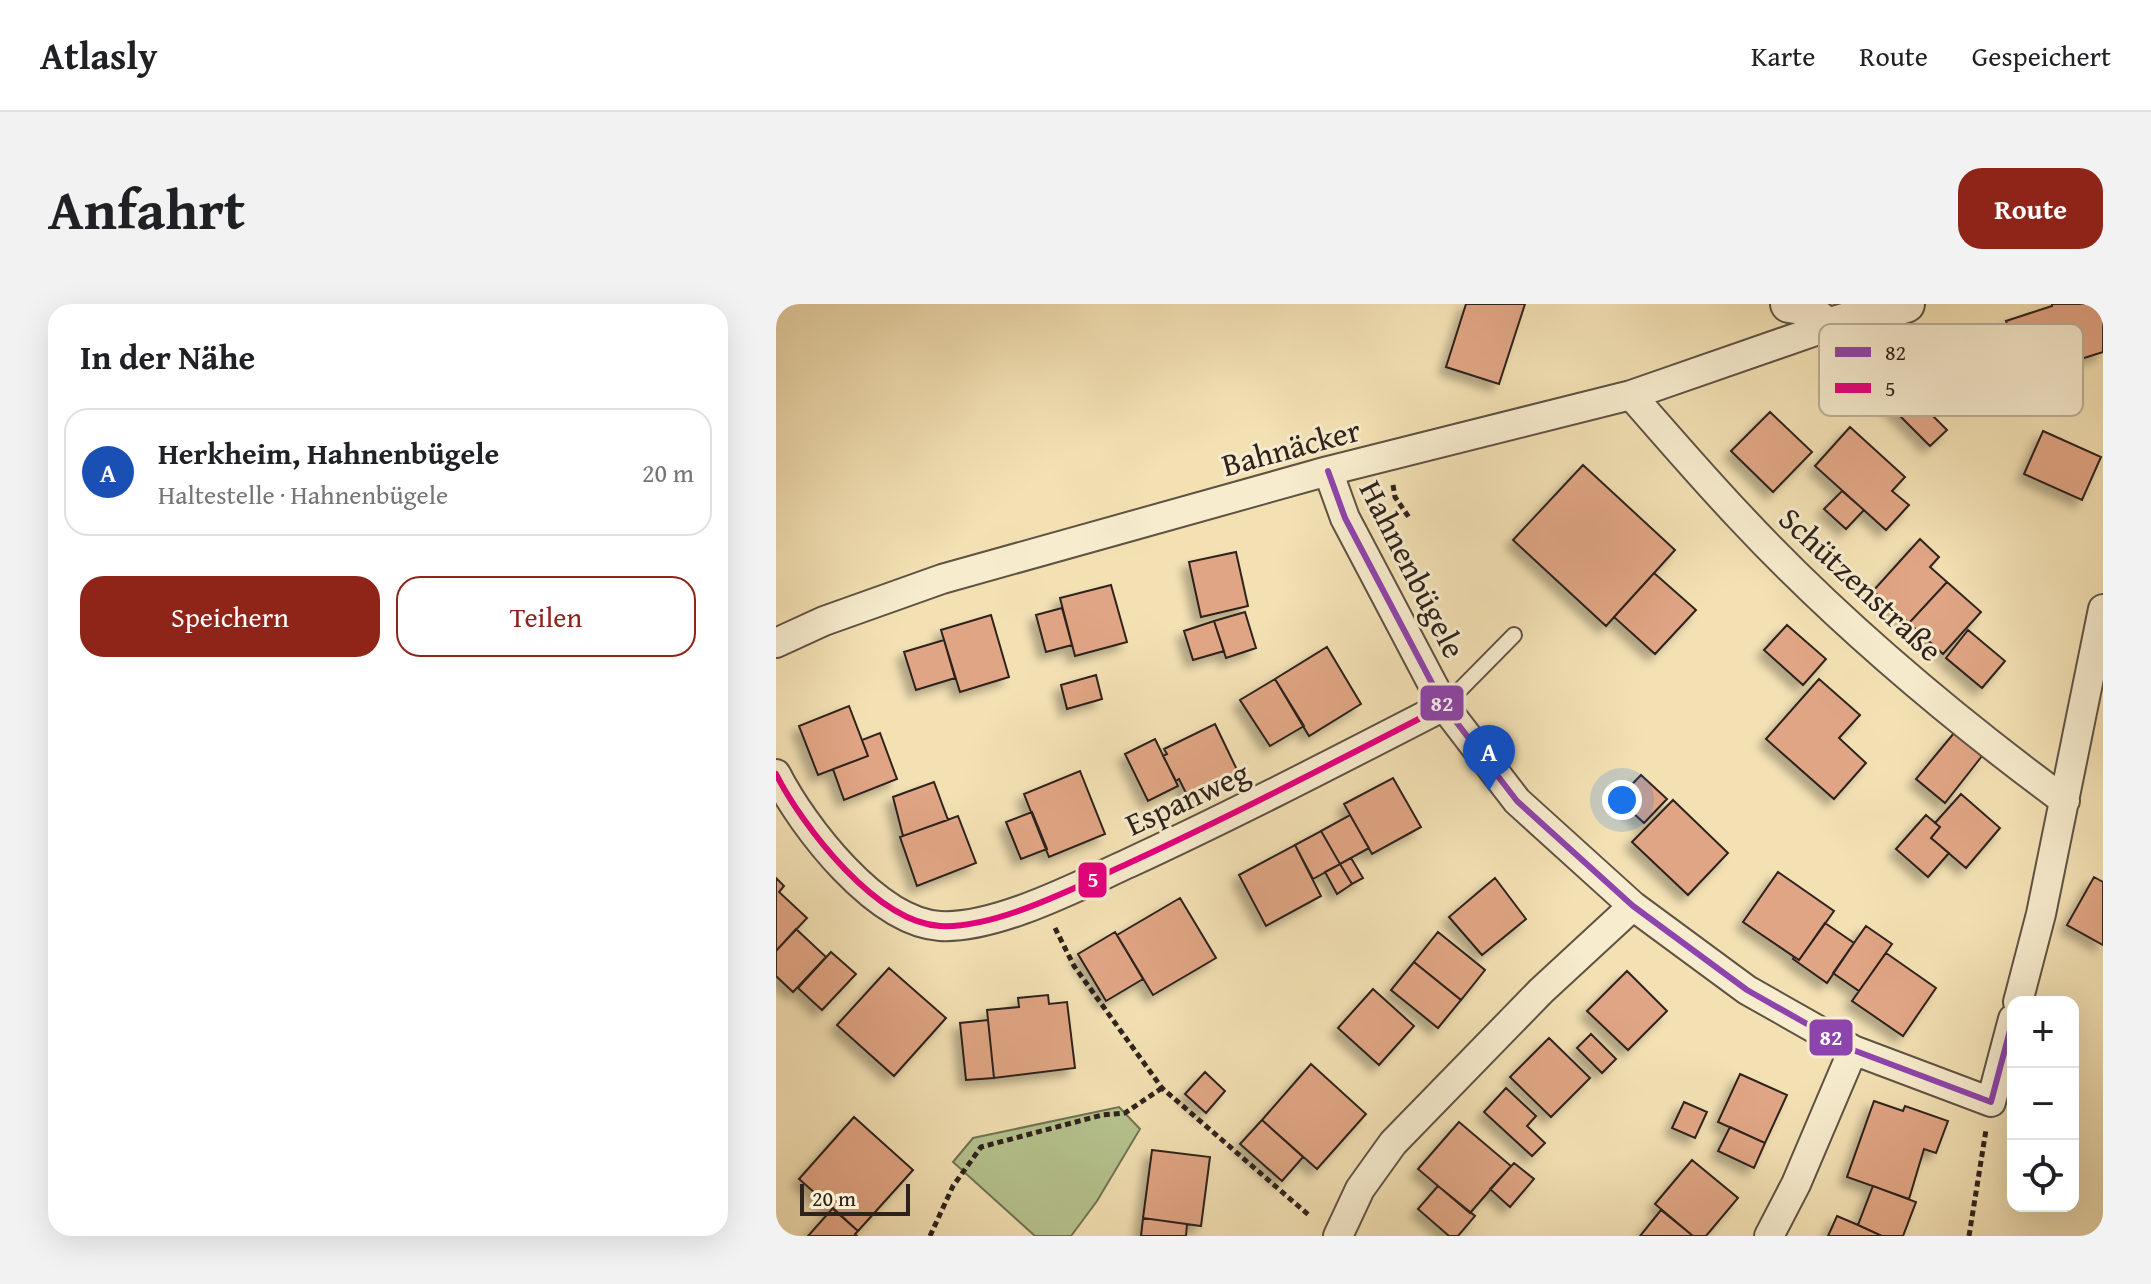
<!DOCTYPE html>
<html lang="de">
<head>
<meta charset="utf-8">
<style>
  body { margin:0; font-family:"Gentium Book Plus",serif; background:#f2f2f2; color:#202124 }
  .controls { position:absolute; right:24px; bottom:24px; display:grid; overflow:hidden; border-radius:16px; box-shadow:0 8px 32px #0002 }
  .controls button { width:72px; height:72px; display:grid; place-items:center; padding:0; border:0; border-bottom:2px solid #e0e0e0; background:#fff; color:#202124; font:40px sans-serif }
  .scale { position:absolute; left:24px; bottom:20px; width:110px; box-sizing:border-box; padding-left:8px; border:4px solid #2e221d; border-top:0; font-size:22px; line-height:28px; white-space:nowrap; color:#2e221d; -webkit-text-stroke:6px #f7ecce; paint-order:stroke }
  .you { position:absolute; left:846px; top:496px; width:28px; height:28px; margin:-20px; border:6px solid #fff; border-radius:50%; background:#1a73e8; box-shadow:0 0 0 12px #1a73e833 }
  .badge { display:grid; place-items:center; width:52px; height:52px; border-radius:50%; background:#8f2418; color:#fff; font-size:26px; font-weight:700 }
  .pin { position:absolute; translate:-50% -66px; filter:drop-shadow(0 2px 4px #0008) }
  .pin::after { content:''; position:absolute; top:42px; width:28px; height:24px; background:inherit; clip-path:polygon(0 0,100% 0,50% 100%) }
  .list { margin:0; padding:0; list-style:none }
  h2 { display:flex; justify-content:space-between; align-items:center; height:104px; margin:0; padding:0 32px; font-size:34px }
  h2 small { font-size:26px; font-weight:400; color:#757577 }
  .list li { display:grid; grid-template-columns:52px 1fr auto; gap:24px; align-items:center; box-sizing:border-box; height:128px; margin:0 16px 16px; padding:0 16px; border:2px solid #e0e0e0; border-radius:24px }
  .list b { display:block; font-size:30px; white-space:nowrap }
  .list p { margin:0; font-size:26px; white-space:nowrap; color:#757577 }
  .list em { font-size:26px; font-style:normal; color:#757577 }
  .actions { display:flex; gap:16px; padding:24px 32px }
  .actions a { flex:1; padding:18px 0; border:2px solid #8f2418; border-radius:24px; text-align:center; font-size:28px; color:#8f2418 }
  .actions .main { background:#8f2418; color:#fff }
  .icon { flex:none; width:44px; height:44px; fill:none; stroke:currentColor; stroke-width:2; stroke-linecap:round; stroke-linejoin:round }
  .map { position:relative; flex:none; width:1327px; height:932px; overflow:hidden; border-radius:24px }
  header { display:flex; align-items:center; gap:48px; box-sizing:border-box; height:112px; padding:0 40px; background:#fff; border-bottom:2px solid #e0e0e0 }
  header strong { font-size:38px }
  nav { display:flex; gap:44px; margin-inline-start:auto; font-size:28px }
  .intro { display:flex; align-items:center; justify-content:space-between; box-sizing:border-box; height:192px; padding:0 48px }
  h1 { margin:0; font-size:56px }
  .button { padding:20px 36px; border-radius:24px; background:#8f2418; color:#fff; font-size:28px; font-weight:700 }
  main { display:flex; gap:48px; padding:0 48px }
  aside { flex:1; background:#fff; border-radius:24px; box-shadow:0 8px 32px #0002 }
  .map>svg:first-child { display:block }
</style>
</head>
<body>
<header>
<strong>Atlasly</strong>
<nav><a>Karte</a><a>Route</a><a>Gespeichert</a></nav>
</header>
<div class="intro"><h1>Anfahrt</h1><a class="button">Route</a></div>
<main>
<aside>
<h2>In der Nähe<small></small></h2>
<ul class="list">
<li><span class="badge" style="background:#1a4fb4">A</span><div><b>Herkheim, Hahnenbügele</b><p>Haltestelle · Hahnenbügele</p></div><em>20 m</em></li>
</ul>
<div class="actions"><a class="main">Speichern</a><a>Teilen</a></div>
</aside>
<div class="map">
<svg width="1327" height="932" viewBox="0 0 1327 932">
  <defs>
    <filter id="shadow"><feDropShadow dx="-7" dy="7" stdDeviation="4" flood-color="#0004"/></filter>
  </defs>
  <rect width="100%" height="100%" fill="#f3e1b4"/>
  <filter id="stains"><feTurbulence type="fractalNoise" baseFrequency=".0025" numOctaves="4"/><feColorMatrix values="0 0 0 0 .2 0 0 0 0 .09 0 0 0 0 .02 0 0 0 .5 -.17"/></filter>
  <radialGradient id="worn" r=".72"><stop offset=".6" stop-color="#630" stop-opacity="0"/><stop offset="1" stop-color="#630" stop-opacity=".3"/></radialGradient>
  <path fill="#b6c490" stroke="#727356" stroke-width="2" d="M343 803 364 825 321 897 295 932H259L177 858 197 834Z"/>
  <path fill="#e0a584" stroke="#2e221d" stroke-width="2" filter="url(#shadow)" d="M690 0H749L723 80 670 63Z
    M1276 0H1327V48L1248 73 1230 17 1276 2Z
    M1126 81 1171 126 1154 142 1110 98Z
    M994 108 1036 148 997 188 955 147Z
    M1074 123 1129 173 1116 187 1133 201 1110 226 1039 162Z
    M1267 127 1325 153 1306 196 1248 170Z
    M807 161 899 246 830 322 737 236Z
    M1066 187 1088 206 1070 225 1048 205Z
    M1144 235 1163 253 1154 263 1171 278 1133 319 1097 287Z
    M460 248 472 302 425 313 413 258Z
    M878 269 920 306 879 350 838 313Z
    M1171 278 1205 308 1167 350 1133 319Z
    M335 281 351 338 299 352 284 294Z
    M286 304 296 341 270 348 260 311Z
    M469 308 480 344 450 354 438 317Z
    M215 311 233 373 184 388 165 326Z
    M438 317 448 347 417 356 408 327Z
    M1011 321 1050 355 1027 381 988 346Z
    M1192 326 1229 357 1206 384 1170 354Z
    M168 336 179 374 140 386 128 348Z
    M551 343 585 400 533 432 499 375Z
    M320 371 326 395 291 405 285 381Z
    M499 375 528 422 494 442 464 396Z
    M1043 375 1084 411 1063 434 1090 459 1058 495 990 435Z
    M73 402 92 452 42 471 23 422Z
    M439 420 463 470 413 495 403 475 400 477 387 452 391 450 388 445Z
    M104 429 121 475 68 496 57 465 92 452 86 436Z
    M1178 429 1206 452 1169 499 1140 475Z
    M379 435 402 482 372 497 349 450Z
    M304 467 329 530 273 553 248 490Z
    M865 471 891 495 868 519 842 495Z
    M617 474 645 523 596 550 568 500Z
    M158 478 172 516 127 532 117 493Z
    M1185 490 1224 524 1190 564 1155 534 1164 523 1159 519Z
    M897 496 952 549 912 591 856 538Z
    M256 508 271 545 245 555 230 518Z
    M574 511 593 544 564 560 545 527Z
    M1150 511 1164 523 1155 534 1173 549 1152 573 1120 545Z
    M182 512 200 559 141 582 124 533Z
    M545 527 564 560 537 575 519 541Z
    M519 541 545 592 490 622 463 571Z
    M575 554 587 574 576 580 564 560Z
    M564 560 576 580 561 590 549 568Z
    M1002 568 1058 607 1023 656 967 618Z
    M1318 573 1327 578V641L1291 621Z
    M0 574 8 582 3 588 31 614 0 647Z
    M719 574 750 615 706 651 673 613Z
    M404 594 440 654 377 691 341 631Z
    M1049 619 1078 639 1051 679 1017 655 1018 653 1023 656Z
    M1090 622 1116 640 1083 687 1057 669Z
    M20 625 50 653 17 688 0 672V647Z
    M339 628 367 675 330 697 302 650Z
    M662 628 709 666 685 696 638 658Z
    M55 648 80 670 46 706 22 684Z
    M1110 649 1160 684 1127 732 1076 697Z
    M638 658 685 696 662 724 615 686Z
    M113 664 170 714 118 772 61 721Z
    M851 667 891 707 852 746 811 707Z
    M597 685 638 722 603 761 562 724Z
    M272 691 273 700 291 698 299 764 218 774 211 706 243 703 242 694Z
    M212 716 218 774 190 776 184 719Z
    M815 730 840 755 826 769 801 744Z
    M773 734 814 774 775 813 734 773Z
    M535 760 590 810 541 865 486 816Z
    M429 768 449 787 430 809 409 790Z
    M964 770 1011 791 989 839 942 818Z
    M730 784 760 812 751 822 769 839 756 852 708 808Z
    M1098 797 1127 807 1129 802 1172 817 1160 849 1148 845 1133 895 1071 873Z
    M908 798 931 808 919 834 896 824Z
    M78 813 137 866 82 927 23 875Z
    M486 816 527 853 506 877 464 840Z
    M683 818 735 862 694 909 642 865Z
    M954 823 989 839 978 864 942 847Z
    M376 846 434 853 425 922 367 914Z
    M916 856 962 894 930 932H917L879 900Z
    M738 859 758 875 734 903 714 885Z
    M662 882 699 912 682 932H673L642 905Z
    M1097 882 1140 898 1127 932H1106L1082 921Z
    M57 904 82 927 79 930 81 932H32Z
    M885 906 917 932H864Z
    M1061 912 1082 921 1106 932H1052Z
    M367 914 411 920 410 932H365Z"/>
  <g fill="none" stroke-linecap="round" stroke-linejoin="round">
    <g stroke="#5f5243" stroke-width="18">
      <path id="service" d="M668 402 738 331"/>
    </g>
    <g stroke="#5f5243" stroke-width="32">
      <path id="minor" d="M855 91C891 132 927 174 964 213 1062 318 1174 412 1289 497
        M552 167 569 214 668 402 741 497 857 602 971 686 1077 746 1215 798 1237 715
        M0 339 48 317 166 275 552 167 855 91 1051 23
        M0 470C27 523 100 618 164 622 220 625 302 582 353 559 459 510 563 456 668 402
        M1242 698 1265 610 1327 305
        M562 932 584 885 617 839 765 687 857 602
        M993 932 1020 880 1077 746"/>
    </g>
    <g stroke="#5f5243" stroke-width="40">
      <path id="tertiary" d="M1013 0 1026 2 1051 23 1130 0"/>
    </g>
    <path stroke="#2e221d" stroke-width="5" stroke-dasharray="6 4" stroke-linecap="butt" d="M617 181 619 193 634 215
      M279 624 298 662 386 784 535 913
      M0 925 8 932
      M154 932 177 882 205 843 326 811 349 809 386 784
      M1193 932 1210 826"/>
    <use href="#service" stroke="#f7ecce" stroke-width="14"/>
    <use href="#minor" stroke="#f7ecce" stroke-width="28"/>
    <use href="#tertiary" stroke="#f7ecce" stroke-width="36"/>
    <g stroke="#f7ecce" stroke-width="12">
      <path id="bus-1" d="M552 167 569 214 668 402 741 497 857 602 971 686 1077 746 1215 798 1237 715"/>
    </g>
    <g stroke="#f7ecce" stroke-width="12">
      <path id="bus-2" d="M0 470C27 523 100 618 164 622 220 625 302 582 353 559 459 510 563 456 668 402"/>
    </g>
    <use href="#bus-1" stroke="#8e44ad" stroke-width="6"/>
    <use href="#bus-2" stroke="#e5007d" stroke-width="6"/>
  </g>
  <g text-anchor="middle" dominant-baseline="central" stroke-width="6" stroke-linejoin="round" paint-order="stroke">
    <g font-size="32" fill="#2e221d" stroke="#f7ecce">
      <text transform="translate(515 143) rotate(-15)">Bahnäcker</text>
      <text transform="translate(637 265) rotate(63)">Hahnenbügele</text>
      <text transform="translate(1085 280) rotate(43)">Schützenstraße</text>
      <text transform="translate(411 494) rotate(-25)">Espanweg</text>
    </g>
  </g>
  <rect x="1043" y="20" width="264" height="92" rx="12" fill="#f7ecce" stroke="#bbaf99" stroke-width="2"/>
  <rect x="1059" y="43" width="36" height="10" fill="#8e44ad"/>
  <rect x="1059" y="79" width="36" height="10" fill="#e5007d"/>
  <g font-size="22" fill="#2e221d">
    <text x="1109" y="56">82</text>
    <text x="1109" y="92">5</text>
  </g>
  <g stroke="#f7ecce" stroke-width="3">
    <rect x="643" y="380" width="46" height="38" rx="8" fill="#8e44ad"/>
    <rect x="301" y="557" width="31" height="38" rx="8" fill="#e5007d"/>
    <rect x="1032" y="714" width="46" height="39" rx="8" fill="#8e44ad"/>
  </g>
  <g font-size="22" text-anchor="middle" font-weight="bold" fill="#fff">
    <text x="666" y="407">82</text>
    <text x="317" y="583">5</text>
    <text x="1055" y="741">82</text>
  </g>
  <rect width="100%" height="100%" filter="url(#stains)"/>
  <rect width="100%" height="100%" fill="url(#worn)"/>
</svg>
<div class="controls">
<button>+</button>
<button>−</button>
<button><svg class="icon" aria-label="locate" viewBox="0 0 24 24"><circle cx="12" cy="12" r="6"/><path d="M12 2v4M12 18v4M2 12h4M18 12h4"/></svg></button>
</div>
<div class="scale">20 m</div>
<div class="you"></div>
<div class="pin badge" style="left:713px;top:487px;background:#1a4fb4">A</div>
</div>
</main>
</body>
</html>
